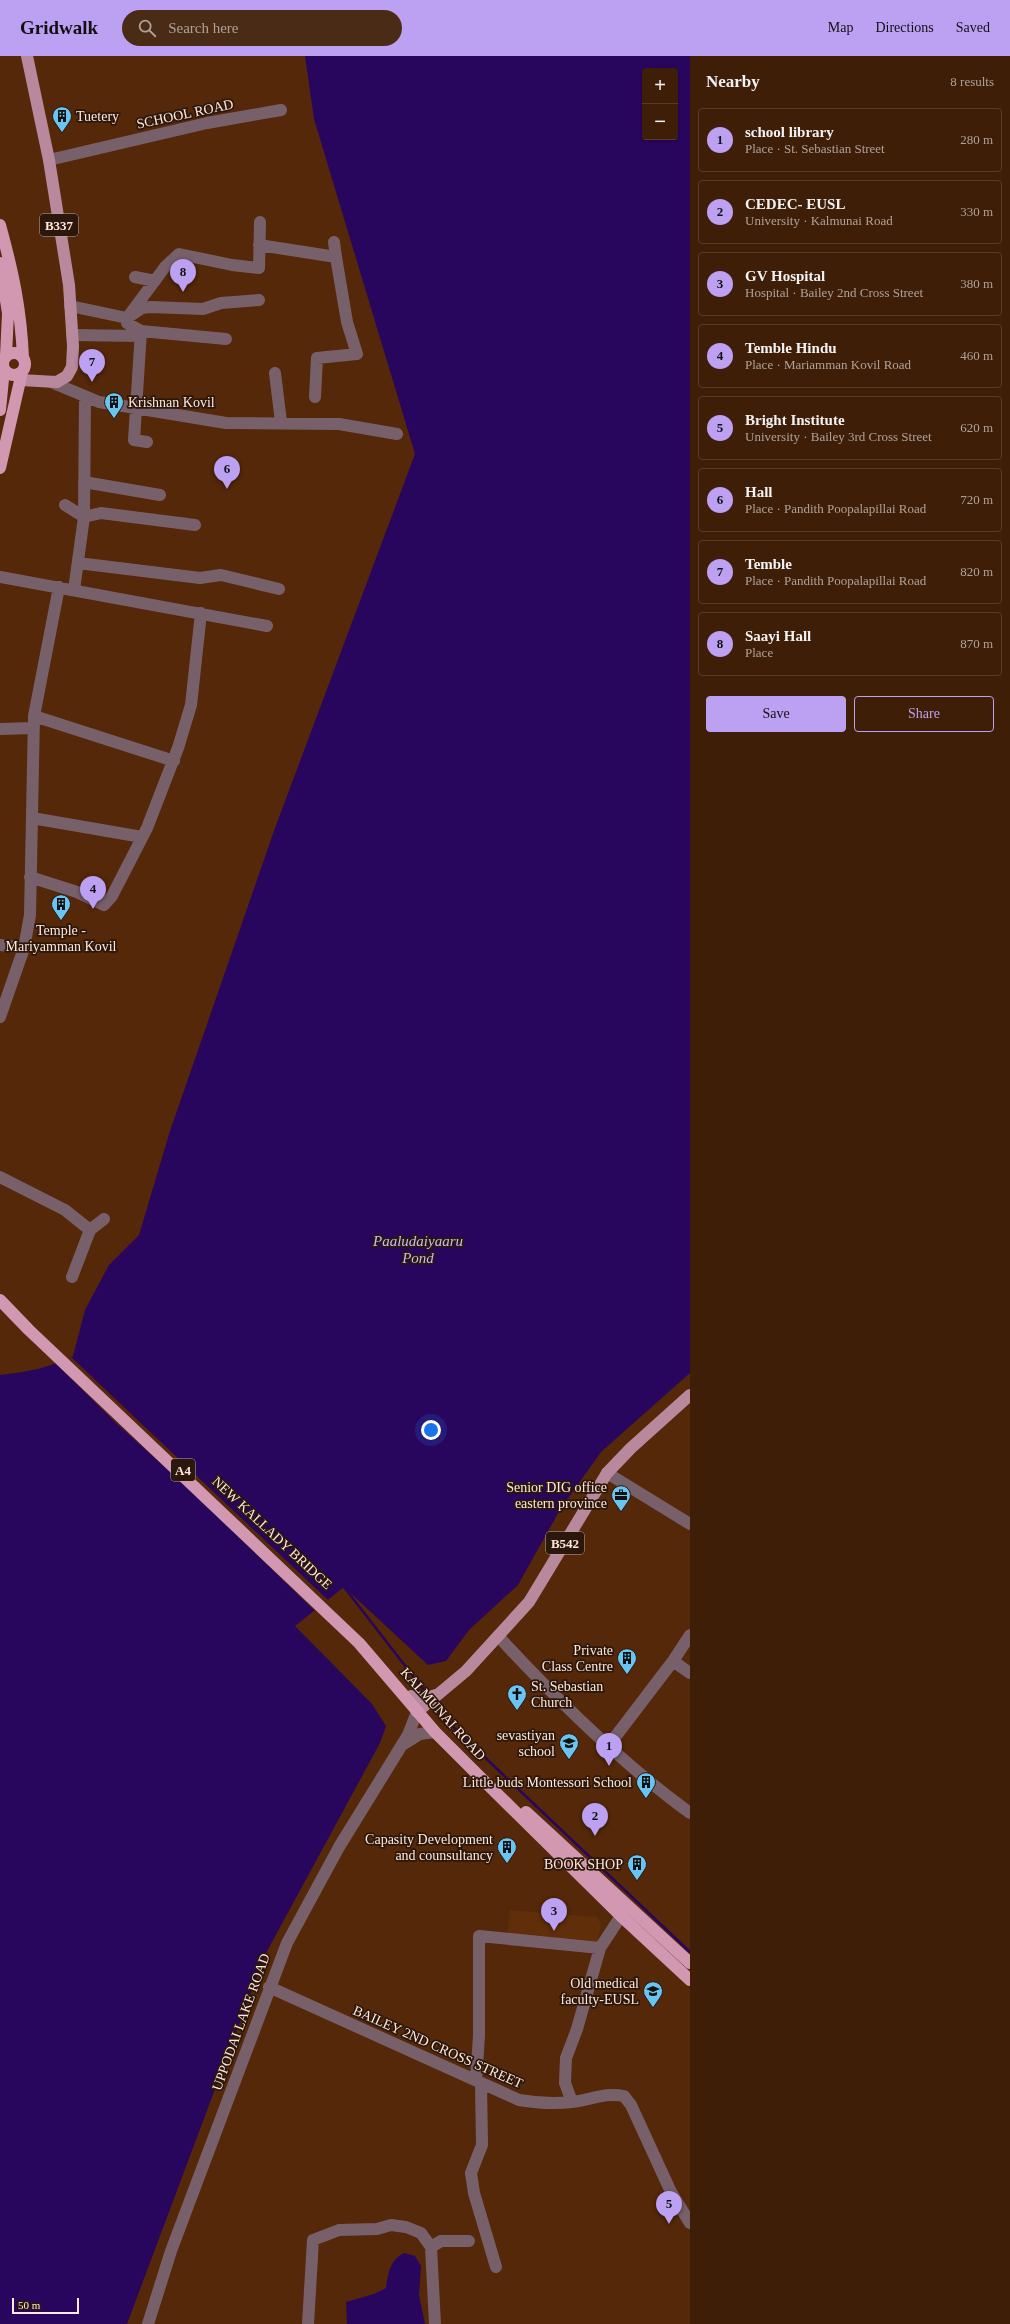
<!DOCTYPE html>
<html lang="en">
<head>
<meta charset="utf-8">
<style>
  body { margin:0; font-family:Georgia,serif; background:#4a2b15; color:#f1f3f6 }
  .controls { position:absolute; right:12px; top:12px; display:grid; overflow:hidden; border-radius:4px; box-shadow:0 1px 3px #0004 }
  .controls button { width:36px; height:36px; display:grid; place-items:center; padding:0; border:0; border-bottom:1px solid #583c28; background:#3f1e07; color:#f1f3f6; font:20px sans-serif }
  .scale { position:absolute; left:12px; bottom:10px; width:67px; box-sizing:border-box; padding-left:4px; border:2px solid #ffe8db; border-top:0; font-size:11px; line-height:14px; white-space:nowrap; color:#ffe8db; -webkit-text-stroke:3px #2b170b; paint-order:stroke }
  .you { position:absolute; left:431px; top:1374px; width:14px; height:14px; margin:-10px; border:3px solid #fff; border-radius:50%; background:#1a73e8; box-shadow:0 0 0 6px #1a73e833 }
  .badge { display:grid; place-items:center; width:26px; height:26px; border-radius:50%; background:#bca0f2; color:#111; font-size:13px; font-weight:700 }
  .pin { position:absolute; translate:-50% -33px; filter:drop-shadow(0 1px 2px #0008) }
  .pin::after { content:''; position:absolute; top:21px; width:14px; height:12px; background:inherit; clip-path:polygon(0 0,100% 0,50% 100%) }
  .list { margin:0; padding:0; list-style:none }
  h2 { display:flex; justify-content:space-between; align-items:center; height:52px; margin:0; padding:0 16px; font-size:17px }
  h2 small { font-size:13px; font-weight:400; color:#ada29b }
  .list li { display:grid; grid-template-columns:26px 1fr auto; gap:12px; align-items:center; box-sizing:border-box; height:64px; margin:0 8px 8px; padding:0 8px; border:1px solid #583c28; border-radius:4px }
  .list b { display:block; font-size:15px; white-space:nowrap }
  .list p { margin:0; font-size:13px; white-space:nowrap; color:#ada29b }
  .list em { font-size:13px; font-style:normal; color:#ada29b }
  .actions { display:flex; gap:8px; padding:12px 16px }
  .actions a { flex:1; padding:9px 0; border:1px solid #bca0f2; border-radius:4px; text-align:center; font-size:14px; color:#bca0f2 }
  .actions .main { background:#bca0f2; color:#111 }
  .icon { flex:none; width:22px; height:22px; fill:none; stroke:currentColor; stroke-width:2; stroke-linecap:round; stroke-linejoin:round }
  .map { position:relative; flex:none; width:690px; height:2268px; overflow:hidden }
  header { display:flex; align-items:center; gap:24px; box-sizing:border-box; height:56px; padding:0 20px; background:#bca0f2; color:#111 }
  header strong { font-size:19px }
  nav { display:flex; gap:22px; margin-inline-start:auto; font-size:14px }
  .search { width:280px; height:36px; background:#4a2b15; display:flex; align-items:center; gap:10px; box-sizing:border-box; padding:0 14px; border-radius:22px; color:#ada29b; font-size:15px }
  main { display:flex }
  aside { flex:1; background:#3f1e07 }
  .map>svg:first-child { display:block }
</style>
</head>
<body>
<header>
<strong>Gridwalk</strong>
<div class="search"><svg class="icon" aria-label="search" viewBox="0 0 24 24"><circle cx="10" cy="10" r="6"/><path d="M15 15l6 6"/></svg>Search here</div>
<nav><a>Map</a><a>Directions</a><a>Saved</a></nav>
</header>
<main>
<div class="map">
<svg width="690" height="2268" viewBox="0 0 690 2268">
  <rect width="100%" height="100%" fill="#542809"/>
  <path fill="#602e09" d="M510 1854 597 1861 601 1868 597 1889 507 1882Z"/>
  <path fill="#28065d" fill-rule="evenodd" d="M305 0H690V1317L601 1396 561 1452 518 1529 469 1574 446 1605 428 1609 344 1531 295 1570 372 1648 386 1670 380 1687 266 1897 127 2268H0V1319C27 1316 49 1312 73 1300L85 1254 109 1209 139 1179 170 1075 275 772 415 398 314 63ZM645 15H675V81H645Z
    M404 2197 415 2200 421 2210 419 2239 425 2268H347L346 2246 374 2238 386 2232C388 2217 390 2204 404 2197Z"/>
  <path fill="#542809" d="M69 1299 128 1355 329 1545 316 1556 188 1432 116 1367 55 1307Z"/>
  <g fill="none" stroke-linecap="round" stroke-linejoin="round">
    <path stroke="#28065d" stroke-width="2.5" d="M344 1531 427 1638
      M433 1647 456 1674 690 1896"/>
    <path stroke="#78606a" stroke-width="12" d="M49 104 207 67 281 54
      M259 189 336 201 334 186
      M135 221 155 225
      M259 244 221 247 203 253 151 251 142 252 127 262 165 211 179 198 232 209 259 212 260 166
      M70 250 127 262V267L141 275 226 283
      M141 275 134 384 147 386
      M72 279 140 280
      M275 317 281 366
      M51 326 99 346 226 367 339 368 397 378
      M315 341 317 302 357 298 347 266 336 201
      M84 426 160 439
      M65 449 84 461 101 457 195 469
      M78 507 200 522 221 519 279 533
      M0 521 267 570
      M74 534 84 461 85 341
      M34 660 174 705
      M0 673 34 672
      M32 762 142 781
      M30 821 77 836 104 849 112 840 147 772 178 692 191 649 201 557
      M0 889 24 892
      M0 961 24 892 30 859 34 660 59 531
      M0 1121 65 1154 90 1174 104 1163
      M72 1221 90 1174
      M607 1417 690 1468
      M498 1580C557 1644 620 1706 690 1757
      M673 1605 690 1617
      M404 1688 420 1678 435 1676
      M609 1689 673 1605 690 1579
      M269 1931 519 2044C537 2047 554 2048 572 2046 590 2044 606 2036 624 2040L631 2049 671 2136 690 2167
      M476 2024 479 1980V1880L600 1892
      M481 2027 482 2089 471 2117 474 2137 496 2211
      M572 2046 565 2027 566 2002 577 1973 600 1892 621 1860
      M148 2268 171 2195 287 1887 339 1791 408 1679 417 1656
      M308 2268 313 2184 339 2174 377 2173 391 2169 406 2171 421 2177 431 2191
      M435 2268 431 2191 441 2185H469"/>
    <path stroke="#b8889d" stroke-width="12" d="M20 324 57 326 67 320 72 311 73 290 69 229 49 104 27 0
      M411 1640 424 1643 436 1639
      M417 1656 466 1615 529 1546 607 1417 631 1392 690 1339"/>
    <path stroke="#d298b1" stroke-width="12" d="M0 169C13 216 21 254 23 302
      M0 207 8 257 6 300
      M3 308a11 11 0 1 1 22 0a11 11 0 1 1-22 0Z
      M0 354 4 313
      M0 412 22 316
      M0 1244 29 1274 359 1587 435 1676 473 1714 621 1860 690 1924
      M526 1756 690 1907"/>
  </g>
  <defs>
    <g id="building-pin" transform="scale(1)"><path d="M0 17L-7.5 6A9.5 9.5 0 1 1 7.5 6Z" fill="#68c4f0" stroke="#2b170b"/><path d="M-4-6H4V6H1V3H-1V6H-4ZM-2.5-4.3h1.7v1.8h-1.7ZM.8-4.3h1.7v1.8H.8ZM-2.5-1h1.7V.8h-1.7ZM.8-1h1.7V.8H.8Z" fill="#111"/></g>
    <g id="office-pin" transform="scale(1)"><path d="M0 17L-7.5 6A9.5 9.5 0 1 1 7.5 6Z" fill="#68c4f0" stroke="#2b170b"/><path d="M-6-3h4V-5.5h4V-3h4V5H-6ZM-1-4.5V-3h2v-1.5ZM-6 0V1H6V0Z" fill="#111"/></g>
    <g id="church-pin" transform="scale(1)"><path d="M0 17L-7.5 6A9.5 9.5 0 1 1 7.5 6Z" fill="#68c4f0" stroke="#2b170b"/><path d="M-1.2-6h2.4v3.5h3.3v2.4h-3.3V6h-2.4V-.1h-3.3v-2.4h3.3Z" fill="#111"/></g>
    <g id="school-pin" transform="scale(1)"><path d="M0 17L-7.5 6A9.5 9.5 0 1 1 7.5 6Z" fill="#68c4f0" stroke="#2b170b"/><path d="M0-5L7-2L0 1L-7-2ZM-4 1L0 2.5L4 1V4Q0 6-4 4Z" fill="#111"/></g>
    <g id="university-pin" transform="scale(1)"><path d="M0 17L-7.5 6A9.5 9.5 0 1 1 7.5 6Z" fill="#68c4f0" stroke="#2b170b"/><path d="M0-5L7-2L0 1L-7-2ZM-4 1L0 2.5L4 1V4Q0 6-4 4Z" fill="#111"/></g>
  </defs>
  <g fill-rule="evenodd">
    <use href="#building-pin" x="62" y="60"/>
    <use href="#building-pin" x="114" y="346"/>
    <use href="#building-pin" x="61" y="848"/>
    <use href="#office-pin" x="621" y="1439"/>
    <use href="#building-pin" x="627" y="1602"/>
    <use href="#church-pin" x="517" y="1638"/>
    <use href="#school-pin" x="569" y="1687"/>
    <use href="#building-pin" x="646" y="1726"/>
    <use href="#building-pin" x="507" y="1791"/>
    <use href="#building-pin" x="637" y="1808"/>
    <use href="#university-pin" x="653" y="1935"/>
  </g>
  <g text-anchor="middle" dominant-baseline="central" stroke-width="3.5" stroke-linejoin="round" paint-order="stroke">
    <g fill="#2b170b" stroke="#bfa99d" stroke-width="1">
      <rect x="40" y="158" width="38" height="22" rx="3"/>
      <rect x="171" y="1403" width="24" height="22" rx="3"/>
      <rect x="546" y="1476" width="38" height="22" rx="3"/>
    </g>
    <g font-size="13" font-weight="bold" fill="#ffe8db">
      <text x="59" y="169">B337</text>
      <text x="183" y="1414">A4</text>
      <text x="565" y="1487">B542</text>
    </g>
    <g font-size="14" fill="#ffe8db" stroke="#2b170b">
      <text transform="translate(185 58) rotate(-12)">SCHOOL ROAD</text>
      <text transform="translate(272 1477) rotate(43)">NEW KALLADY BRIDGE</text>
      <text transform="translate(443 1658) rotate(48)">KALMUNAI ROAD</text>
      <text transform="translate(241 1966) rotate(-70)">UPPODAI LAKE ROAD</text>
      <text transform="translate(438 1991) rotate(24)">BAILEY 2ND CROSS STREET</text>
    </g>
    <g font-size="14" fill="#ffe8db" stroke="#2b170b" text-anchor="end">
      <text x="76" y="60" text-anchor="start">Tuetery</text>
      <text x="128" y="346" text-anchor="start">Krishnan Kovil</text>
      <text x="61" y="874" text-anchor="middle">Temple -<tspan x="61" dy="16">Mariyamman Kovil</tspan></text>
      <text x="607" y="1431">Senior DIG office<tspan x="607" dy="16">eastern province</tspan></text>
      <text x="613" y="1594">Private<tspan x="613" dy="16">Class Centre</tspan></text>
      <text x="531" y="1630" text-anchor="start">St. Sebastian<tspan x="531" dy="16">Church</tspan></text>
      <text x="555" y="1679">sevastiyan<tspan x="555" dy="16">school</tspan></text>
      <text x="632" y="1726">Little buds Montessori School</text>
      <text x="493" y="1783">Capasity Development<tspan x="493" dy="16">and counsultancy</tspan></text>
      <text x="623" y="1808">BOOK SHOP</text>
      <text x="639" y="1927">Old medical<tspan x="639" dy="16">faculty-EUSL</tspan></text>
    </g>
    <g font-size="15" font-style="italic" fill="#c5bdf6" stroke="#2b170b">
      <text x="418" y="1185">Paaludaiyaaru<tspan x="418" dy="17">Pond</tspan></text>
    </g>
  </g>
</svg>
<div class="controls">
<button>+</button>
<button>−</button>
</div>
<div class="scale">50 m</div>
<div class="you"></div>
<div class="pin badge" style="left:609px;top:1710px">1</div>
<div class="pin badge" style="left:595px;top:1780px">2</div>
<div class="pin badge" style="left:554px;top:1875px">3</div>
<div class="pin badge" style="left:93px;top:853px">4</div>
<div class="pin badge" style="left:669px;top:2168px">5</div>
<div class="pin badge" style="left:227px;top:433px">6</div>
<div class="pin badge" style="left:92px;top:326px">7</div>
<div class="pin badge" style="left:183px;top:236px">8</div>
</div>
<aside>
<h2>Nearby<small>8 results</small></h2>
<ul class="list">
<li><span class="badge">1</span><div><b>school library</b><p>Place · St. Sebastian Street</p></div><em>280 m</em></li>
<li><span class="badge">2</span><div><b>CEDEC- EUSL</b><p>University · Kalmunai Road</p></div><em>330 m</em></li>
<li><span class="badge">3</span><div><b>GV Hospital</b><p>Hospital · Bailey 2nd Cross Street</p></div><em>380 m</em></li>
<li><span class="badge">4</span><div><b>Temble Hindu</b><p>Place · Mariamman Kovil Road</p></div><em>460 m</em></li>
<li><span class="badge">5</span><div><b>Bright Institute</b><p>University · Bailey 3rd Cross Street</p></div><em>620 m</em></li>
<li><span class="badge">6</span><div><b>Hall</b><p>Place · Pandith Poopalapillai Road</p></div><em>720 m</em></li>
<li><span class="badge">7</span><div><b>Temble</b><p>Place · Pandith Poopalapillai Road</p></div><em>820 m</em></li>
<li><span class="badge">8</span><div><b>Saayi Hall</b><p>Place</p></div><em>870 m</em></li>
</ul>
<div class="actions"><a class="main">Save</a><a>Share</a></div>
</aside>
</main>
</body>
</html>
